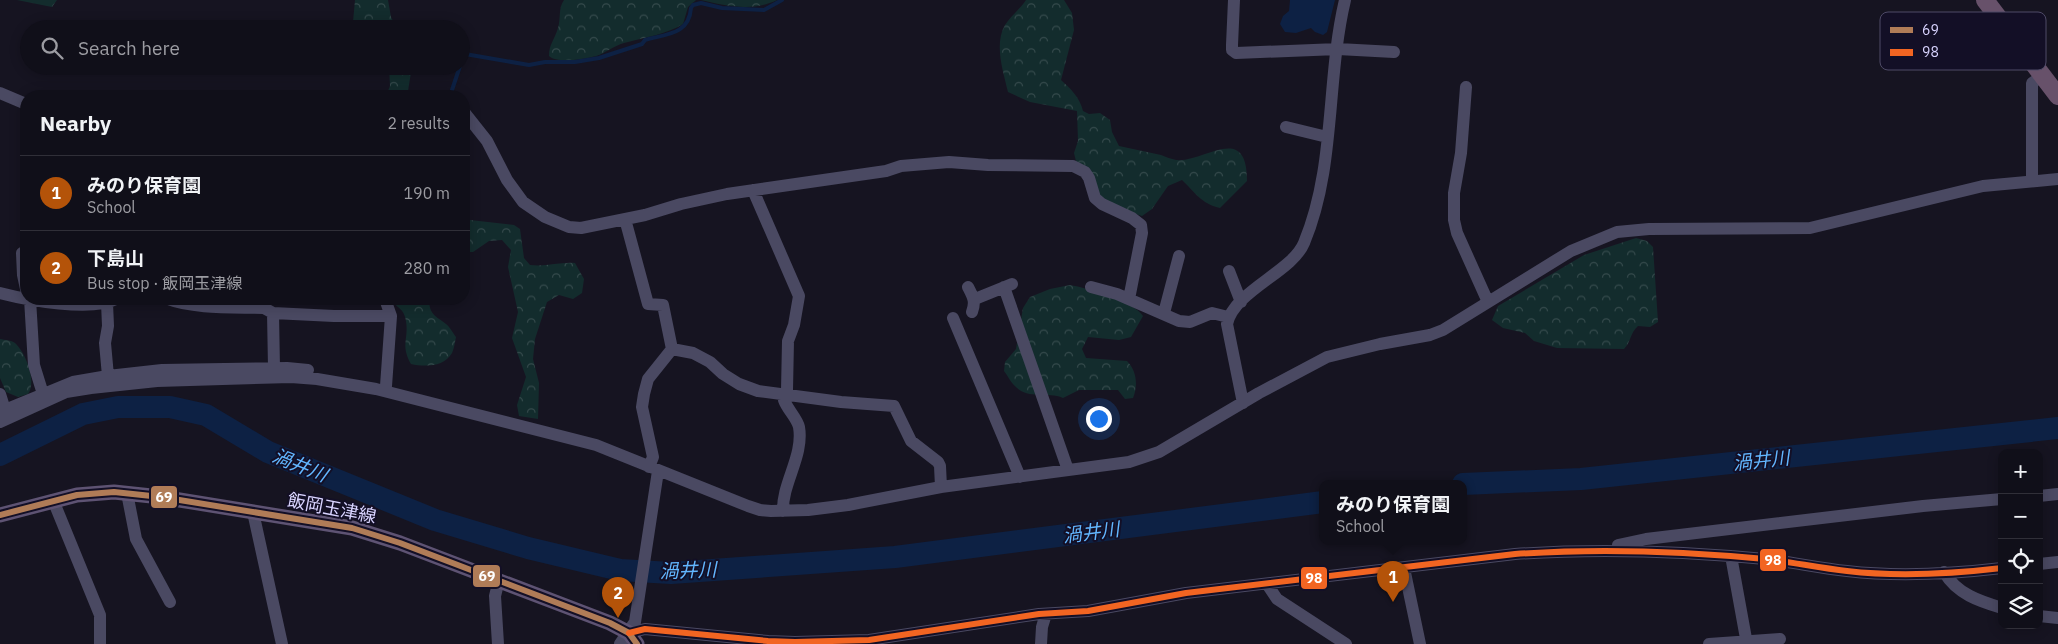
<!DOCTYPE html>
<html lang="en">
<head>
<meta charset="utf-8">
<style>
  body { margin:0; font-family:"IBM Plex Sans","Noto Sans JP",sans-serif; background:#1e1d26; color:#f1f3f6 }
  .controls { position:absolute; right:15px; bottom:15px; display:grid; overflow:hidden; border-radius:10px; box-shadow:0 2px 12px #0003 }
  .controls button { width:45px; height:45px; display:grid; place-items:center; padding:0; border:0; border-bottom:1px solid #302f38; background:#100f19; color:#f1f3f6; font:25px sans-serif }
  .you { position:absolute; left:1098px; top:418px; width:18px; height:18px; margin:-12px; border:4px solid #fff; border-radius:50%; background:#1a73e8; box-shadow:0 0 0 8px #1a73e833 }
  .badge { display:grid; place-items:center; width:32px; height:32px; border-radius:50%; background:#b45309; color:#fff; font-size:16px; font-weight:700 }
  .pin { position:absolute; translate:-50% -41px; filter:drop-shadow(0 1px 2px #0008) }
  .pin::after { content:''; position:absolute; top:26px; width:18px; height:15px; background:inherit; clip-path:polygon(0 0,100% 0,50% 100%) }
  .popup { position:absolute; left:1319px; top:480px; width:148px; height:65px; box-sizing:border-box; display:grid; place-content:center; border-radius:10px; background:#100f19; filter:drop-shadow(0 1px 4px #0005); font-size:16px; white-space:nowrap; color:#9c9ca2 }
  .popup b { font-size:19px; color:#f1f3f6 }
  .popup::after { content:''; position:absolute; left:50%; top:100%; margin-left:-10px; border:10px solid transparent; border-top-color:#100f19 }
  .list { margin:0; padding:0; list-style:none }
  h2 { display:flex; justify-content:space-between; align-items:center; height:65px; margin:0; padding:0 20px; font-size:21px }
  h2 small { font-size:16px; font-weight:400; color:#9c9ca2 }
  .list li { display:grid; grid-template-columns:32px 1fr auto; gap:15px; align-items:center; box-sizing:border-box; height:75px; padding:0 20px; border-top:1px solid #302f38 }
  .list b { display:block; font-size:19px; white-space:nowrap }
  .list p { margin:0; font-size:16px; white-space:nowrap; color:#9c9ca2 }
  .list em { font-size:16px; font-style:normal; color:#9c9ca2 }
  .icon { flex:none; width:28px; height:28px; fill:none; stroke:currentColor; stroke-width:2; stroke-linecap:round; stroke-linejoin:round }
  .map { position:relative; flex:none; width:2058px; height:644px; overflow:hidden }
  .search { position:absolute; background:#100f19; box-shadow:0 2px 12px #0003; left:20px; top:20px; width:450px; height:55px; display:flex; align-items:center; gap:12px; box-sizing:border-box; padding:0 18px; border-radius:28px; color:#9c9ca2; font-size:19px }
  .panel { position:absolute; background:#100f19; box-shadow:0 2px 12px #0003; left:20px; top:90px; width:450px; height:215px; border-radius:20px }
  .map>svg:first-child { display:block }
</style>
</head>
<body>
<div class="map">
<svg width="2058" height="644" viewBox="0 0 2058 644">
  <defs>
    <pattern id="forest-crowns" width="20" height="18" patternUnits="userSpaceOnUse" patternTransform="scale(1.25)"><rect width="20" height="18" fill="#132c2d"/><path d="M2 6a3 3 0 1 1 6 0M12 15a3 3 0 1 1 6 0" fill="none" stroke="#354a4c"/></pattern>
  </defs>
  <rect width="100%" height="100%" fill="#161421"/>
  <path fill="url(#forest-crowns)" d="M17 0H57L52 7Z
    M355 0H388L391 17 397 29H354L353 22Z
    M564 0H696L688 7 683 24C667 34 646 37 628 42 617 44 608 51 599 55 588 59 557 64 549 56 549 44 555 39 558 28 561 19 558 8 564 0Z
    M701 0H777C753 12 726 6 701 0Z
    M1026 0H1064L1072 13 1074 30 1061 80C1071 89 1080 98 1083 111L1089 114 1100 113 1110 120 1112 132 1119 146C1133 149 1147 152 1161 155 1166 157 1171 159 1176 160 1204 163 1247 121 1247 181L1220 208C1200 203 1196 193 1182 180L1168 186 1152 209 1142 216 1127 211 1100 198 1076 161 1074 153 1078 141 1077 111 1030 102 1008 92C1003 71 994 44 1005 25 1011 16 1020 9 1026 0Z
    M389 66H412L408 91 406 96H386L390 86Z
    M470 220 514 225 520 229 524 258 530 265C546 267 559 262 575 263L584 279 582 293 573 299 559 295 547 302 535 339 533 359 539 383 538 419 519 416 517 405 526 377 512 338 518 312 508 267 511 250 502 240 489 241 473 252H464V224Z
    M1636 238 1647 241 1653 247 1658 322 1650 327 1638 326C1630 333 1631 342 1624 349L1557 348 1534 341 1525 333 1503 328 1492 320 1498 306 1584 255Z
    M1070 285C1087 288 1135 302 1143 316L1131 337 1119 340 1088 337 1082 349 1086 358 1127 361C1137 371 1138 386 1133 398L1125 399 1118 390H1079L1063 398C1048 391 1029 400 1016 387 1011 383 1008 376 1004 371L1005 362 1016 349 1023 308 1030 297 1050 289Z
    M392 299H429C429 315 436 316 446 324 450 327 453 333 456 337 455 342 454 349 452 353 444 367 425 367 411 364 400 344 409 340 406 321 404 307 396 309 392 299Z
    M0 339C5 340 11 340 15 343 26 353 37 382 28 394L18 397 6 392 0 378Z"/>
  <path fill="#0d2144" d="M1290 0H1335L1327 32 1323 35 1315 32 1311 28 1296 33 1285 32 1280 24 1283 16 1289 11Z"/>
  <g fill="none" stroke-linecap="round" stroke-linejoin="round">
    <path stroke="#0d2144" stroke-width="4" d="M461 63 465 54 529 65 545 62H575L599 58 642 44 645 40C666 34 689 35 691 8L693 5 701 3 722 8 764 10 782 0
      M450 96 460 66"/>
    <path stroke="#0d2144" stroke-width="22" d="M0 455 83 414 118 407H170L206 415 268 452 435 520 528 548 620 570 671 573 895 557 1323 502
      M1463 484 1581 479 2058 428"/>
    <path stroke="#4a4962" stroke-width="12" d="M1234 0 1232 45V50L1236 53 1338 49 1394 52
      M1466 87 1461 153 1454 193V220L1457 233 1488 302
      M0 93 26 104
      M464 112 487 141 507 180 523 202 545 217 569 227 581 228 645 215 681 204 727 194 886 171 901 166 949 162 988 165 1073 166 1085 172 1089 178 1095 198 1102 204 1132 218 1141 225 1142 233 1129 299
      M1286 127 1327 137
      M2032 181V83L2043 75
      M753 190 799 296 794 325 788 341 787 390 784 400C787 409 797 418 799 427 804 456 782 483 783 511
      M625 219 648 304 663 305 672 349 648 379 644 394 642 407 653 457 649 467
      M22 253 23 275 26 289
      M1229 271 1241 302
      M968 287C973 297 976 301 972 312
      M1004 287 1068 470
      M1091 287 1117 294 1179 321 1190 322 1212 313 1228 317
      M0 293C27 300 92 312 116 299
      M30 299 34 365 43 394
      M168 299C193 309 236 307 264 308L273 313 334 316H391
      M385 299 391 316 386 386
      M975 299 1012 284
      M107 303 108 326 105 343 108 376
      M273 313 274 368
      M1164 313 1179 256
      M953 318 1020 477
      M672 349 693 353 710 362 723 374 739 384 758 391 841 402 894 406 911 441 938 462 940 466 941 487
      M0 394 5 410
      M1243 403 1227 324C1234 291 1292 272 1304 243 1336 167 1326 80 1345 0
      M0 412 73 382 108 376 162 370 287 368 308 370
      M0 422 66 392 91 388 157 381 291 377 317 379 376 389 596 445 748 506 760 510 771 511 808 510 848 505 941 487 1129 462 1159 452 1259 393 1327 357 1380 344 1430 335 1443 330 1571 251 1617 232 1649 229 1810 228 1983 186 2058 179
      M127 493 136 539 170 602
      M2039 496 2058 494
      M53 500 100 615V644
      M253 512 282 644
      M1618 545 1646 539 1923 506 2002 499
      M1731 556 1747 644
      M2039 564 2058 562
      M1404 568 1420 644
      M1944 572C1957 594 1979 601 2002 608
      M1267 584 1277 599 1346 644
      M2039 616 2058 618
      M629 633 645 629 768 641 795 642 869 640 1039 614 1088 611 1186 593 1515 554C1599 548 1682 551 1765 559 1792 562 1819 568 1847 571 1898 577 1951 574 2002 568
      M498 644 495 596 499 580
      M620 644 635 622 658 471
      M1041 644 1042 627 1046 614
      M1709 644 1780 639"/>
    <path stroke="#5e5373" stroke-width="15" d="M0 515 77 495 114 492 161 497 352 528 400 543 610 623 629 633 637 644"/>
    <path stroke="#67516a" stroke-width="18" d="M1985 0 2058 96"/>
    <g stroke="#130f26" stroke-width="10">
      <path id="bus-1" d="M0 515 77 495 114 492 161 497 352 528 400 543 610 623 629 633 637 644"/>
    </g>
    <g stroke="#130f26" stroke-width="10">
      <path id="bus-2" d="M629 633 645 629 768 641 795 642 869 640 1039 614 1088 611 1186 593 1515 554C1599 548 1682 551 1765 559 1792 562 1819 568 1847 571 1898 577 1951 574 2002 568"/>
    </g>
    <use href="#bus-1" stroke="#b07c57" stroke-width="6"/>
    <use href="#bus-2" stroke="#f26522" stroke-width="6"/>
  </g>
  <g text-anchor="middle" dominant-baseline="central" stroke-width="4" stroke-linejoin="round" paint-order="stroke">
    <g font-size="18" fill="#d9d4ff" stroke="#130f26">
      <text transform="translate(332 508) rotate(11)">飯岡玉津線</text>
    </g>
    <g font-size="19" font-style="italic" fill="#62b6ff" stroke="#130f26">
      <text transform="translate(1761 460) rotate(-6)">渦井川</text>
      <text transform="translate(300 465) rotate(22)">渦井川</text>
      <text transform="translate(1091 532) rotate(-7)">渦井川</text>
      <text transform="translate(688 570) rotate(-2)">渦井川</text>
    </g>
  </g>
  <rect x="1880" y="12" width="166" height="58" rx="8" fill="#130f26" stroke="#4e4a67" stroke-width="1"/>
  <rect x="1890" y="27" width="23" height="6" fill="#b07c57"/>
  <rect x="1890" y="49" width="23" height="7" fill="#f26522"/>
  <g font-size="14" fill="#d9d4ff">
    <text x="1922" y="35">69</text>
    <text x="1922" y="57">98</text>
  </g>
  <g stroke="#130f26" stroke-width="2">
    <rect x="150" y="485" width="28" height="24" rx="5" fill="#b07c57"/>
    <rect x="1759" y="548" width="28" height="24" rx="5" fill="#f26522"/>
    <rect x="472" y="564" width="29" height="24" rx="5" fill="#b07c57"/>
    <rect x="1300" y="566" width="28" height="24" rx="5" fill="#f26522"/>
  </g>
  <g font-size="14" text-anchor="middle" font-weight="bold" fill="#fff">
    <text x="164" y="502">69</text>
    <text x="1773" y="565">98</text>
    <text x="487" y="581">69</text>
    <text x="1314" y="583">98</text>
  </g>
</svg>
<div class="controls">
<button>+</button>
<button>−</button>
<button><svg class="icon" aria-label="locate" viewBox="0 0 24 24"><circle cx="12" cy="12" r="6"/><path d="M12 2v4M12 18v4M2 12h4M18 12h4"/></svg></button>
<button><svg class="icon" aria-label="layers" viewBox="0 0 24 24"><path d="M12 4l9 5-9 5-9-5zM3 14l9 5 9-5"/></svg></button>
</div>
<div class="you"></div>
<div class="pin badge" style="left:1393px;top:602px">1</div>
<div class="popup"><b>みのり保育園</b>School</div>
<div class="pin badge" style="left:618px;top:618px">2</div>
<div class="search"><svg class="icon" aria-label="search" viewBox="0 0 24 24"><circle cx="10" cy="10" r="6"/><path d="M15 15l6 6"/></svg>Search here</div>
<section class="panel">
<h2>Nearby<small>2 results</small></h2>
<ul class="list">
<li><span class="badge">1</span><div><b>みのり保育園</b><p>School</p></div><em>190 m</em></li>
<li><span class="badge">2</span><div><b>下島山</b><p>Bus stop · 飯岡玉津線</p></div><em>280 m</em></li>
</ul>
</section>
</div>
</body>
</html>
